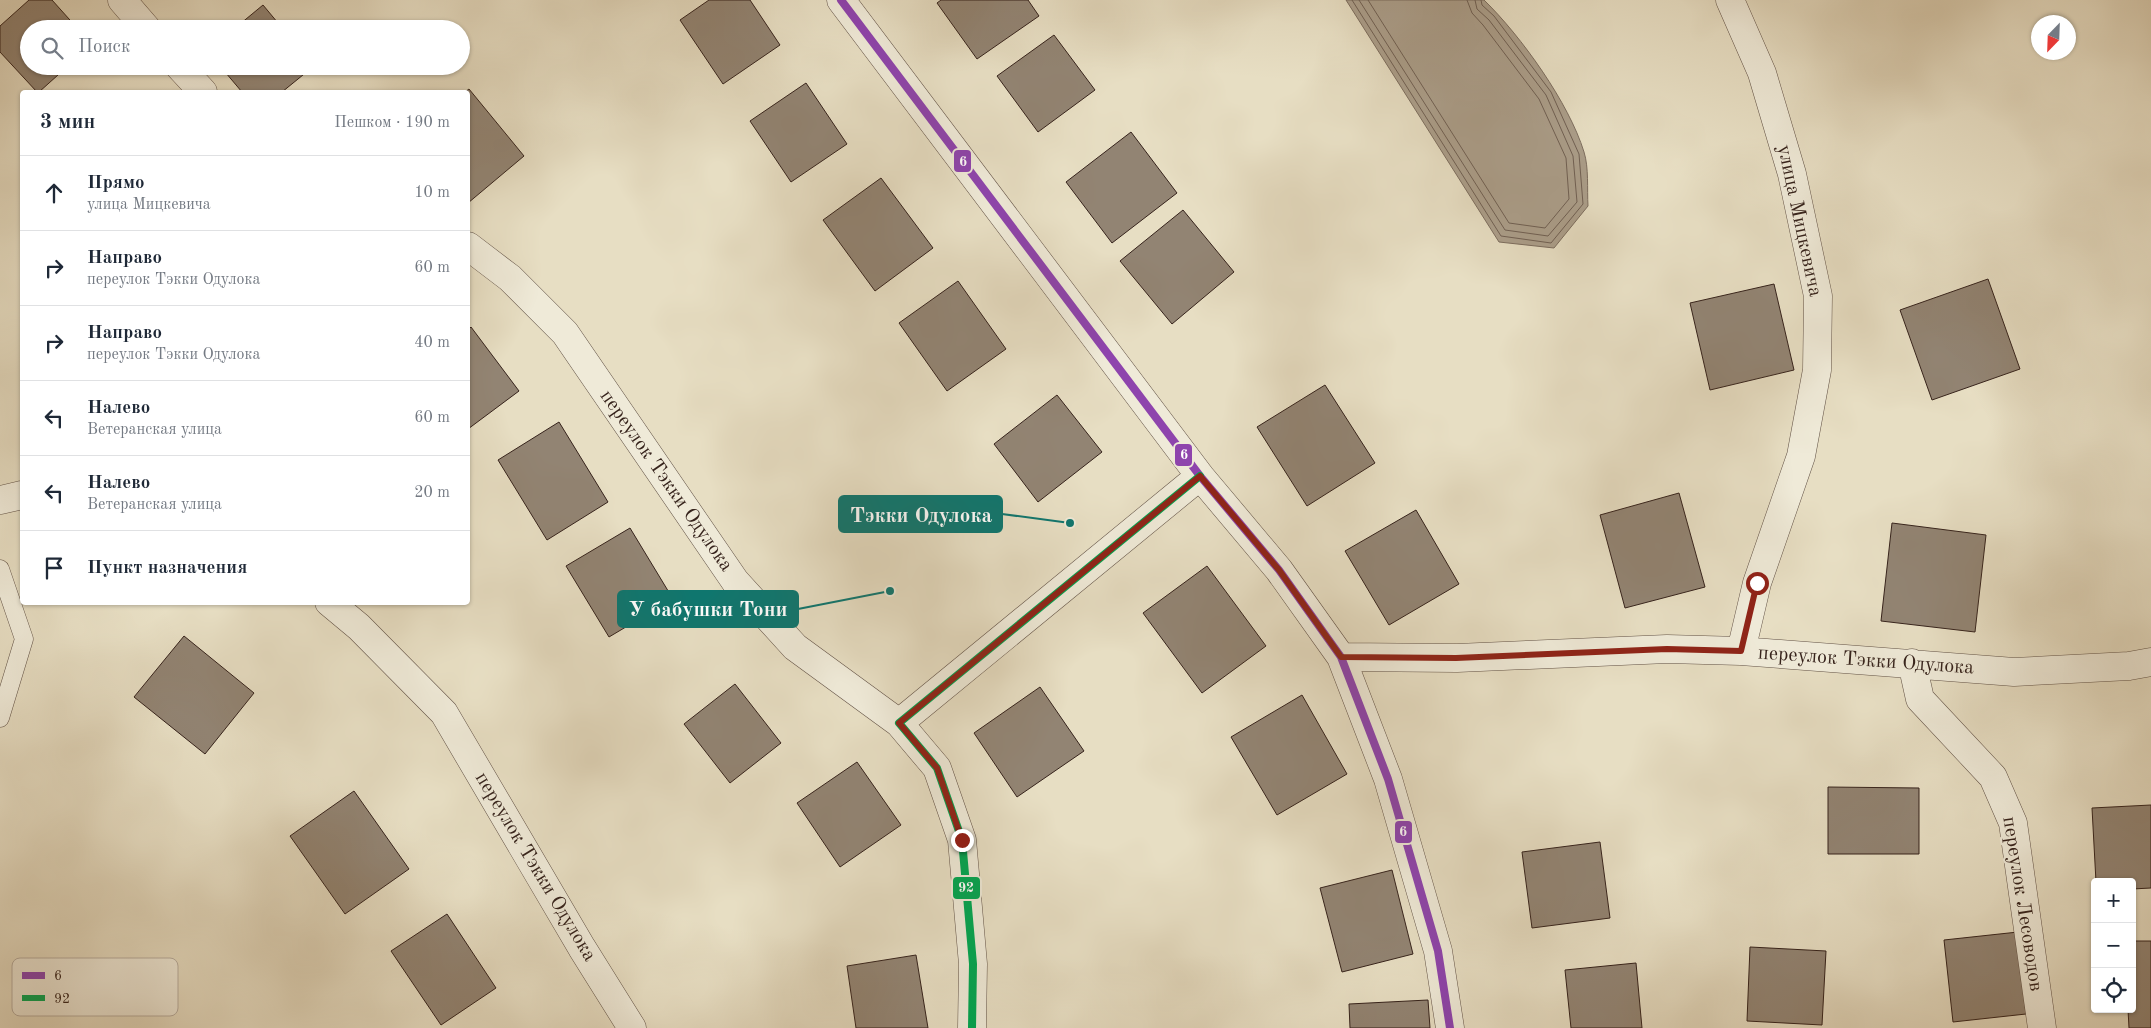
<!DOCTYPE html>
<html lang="ru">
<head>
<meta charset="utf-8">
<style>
  body { margin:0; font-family:"Old Standard TT",serif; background:#f2f2f3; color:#1f2937 }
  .controls { position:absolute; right:15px; bottom:15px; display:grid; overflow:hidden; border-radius:5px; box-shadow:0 1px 4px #0004 }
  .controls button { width:45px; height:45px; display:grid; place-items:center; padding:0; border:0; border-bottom:1px solid #e0e1e3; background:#fff; color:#1f2937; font:25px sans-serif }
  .compass { position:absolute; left:2031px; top:15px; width:45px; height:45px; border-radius:50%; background:#fff; box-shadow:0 1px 4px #0004; rotate:203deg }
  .stop { position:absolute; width:15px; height:15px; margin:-11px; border:4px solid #8f2418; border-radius:50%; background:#fff }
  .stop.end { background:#8f2418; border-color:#fff; box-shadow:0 1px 5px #0008 }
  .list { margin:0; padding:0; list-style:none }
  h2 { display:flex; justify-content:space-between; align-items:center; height:65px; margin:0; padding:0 20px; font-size:21px }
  h2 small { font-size:16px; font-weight:400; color:#747a83 }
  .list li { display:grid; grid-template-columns:32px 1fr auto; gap:15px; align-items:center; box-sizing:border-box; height:75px; padding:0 20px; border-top:1px solid #e0e1e3 }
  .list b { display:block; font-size:19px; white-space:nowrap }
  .list p { margin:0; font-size:16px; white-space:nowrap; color:#747a83 }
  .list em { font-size:16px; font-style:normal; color:#747a83 }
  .icon { flex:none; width:28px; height:28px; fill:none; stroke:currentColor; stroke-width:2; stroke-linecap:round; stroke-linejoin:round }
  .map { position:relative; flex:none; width:2151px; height:1028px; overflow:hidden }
  .search { position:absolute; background:#fff; box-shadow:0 1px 4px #0004; left:20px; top:20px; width:450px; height:55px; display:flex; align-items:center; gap:12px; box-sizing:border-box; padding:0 18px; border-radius:28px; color:#747a83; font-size:19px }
  .panel { position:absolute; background:#fff; box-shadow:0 1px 4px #0004; left:20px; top:90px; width:450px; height:515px; border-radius:5px }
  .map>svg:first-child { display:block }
</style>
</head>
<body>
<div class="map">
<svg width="2151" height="1028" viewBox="0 0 2151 1028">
  <rect width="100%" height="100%" fill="#e7dec3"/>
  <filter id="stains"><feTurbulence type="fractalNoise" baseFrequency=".004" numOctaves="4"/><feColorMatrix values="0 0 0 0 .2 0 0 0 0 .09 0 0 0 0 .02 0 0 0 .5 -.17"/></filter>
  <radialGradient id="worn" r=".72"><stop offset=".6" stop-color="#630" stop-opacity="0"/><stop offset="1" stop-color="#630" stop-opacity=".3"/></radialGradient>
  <path fill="#ab9e8a" stroke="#7c6d5e" d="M1346 0H1484C1521 36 1569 103 1584 152 1589 168 1587 189 1588 206L1554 248 1499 242Z"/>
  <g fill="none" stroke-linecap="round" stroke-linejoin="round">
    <path stroke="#706053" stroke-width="1" d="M1352 0 1501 236 1551 243 1583 204 1579 154 1551 92 1494 16 1482 5 1481 0
      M1359 0 1505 230 1548 236 1577 202 1573 156 1546 95 1489 20 1477 9 1475 0
      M1368 0 1509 223 1545 228 1569 199 1566 158 1539 99 1483 25 1472 13 1467 0"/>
  </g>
  <path fill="#928473" stroke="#36231c" d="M29 0H52L78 29H29V66H68L39 92H37L0 52V26Z
    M709 0H750L780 45 723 84 680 20Z
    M941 0H1028L1039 16 977 59 937 3Z
    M263 5 283 29H234Z
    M1054 35 1095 90 1038 132 997 76Z
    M220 66H314L282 92H242Z
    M806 83 847 144 791 182 750 121Z
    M469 89 524 156 468 203V92H465Z
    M1131 132 1177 193 1112 243 1066 182Z
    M881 178 933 248 875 291 823 220Z
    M1183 210 1234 272 1172 324 1120 261Z
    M1988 279 2020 369 1932 400 1900 310Z
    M958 281 1006 349 947 391 899 323Z
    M1774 284 1794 370 1710 390 1690 303Z
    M471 327 519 391 468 429V330Z
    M1325 385 1375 463 1307 506 1257 427Z
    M1057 395 1102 452 1038 502 994 444Z
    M559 422 608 502 547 540 498 460Z
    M1679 493 1705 587 1625 608 1600 515Z
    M1416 510 1459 584 1389 625 1345 551Z
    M1892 523 1986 535 1975 632 1881 621Z
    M630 528 673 599 609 637 566 566Z
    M1207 566 1266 646 1202 693 1143 613Z
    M184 636 254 693 205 754 134 697Z
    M735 684 781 743 730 783 684 724Z
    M1040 687 1084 751 1017 797 974 733Z
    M1302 695 1347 774 1277 815 1231 737Z
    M857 762 901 825 840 867 797 803Z
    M1828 787 1919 788V854H1828Z
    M354 791 409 869 345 914 290 836Z
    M2151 805V888L2132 889V882H2096L2092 808Z
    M1600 842 1610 918 1532 928 1522 852Z
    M1392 870 1413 954 1342 972 1320 888Z
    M447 914 496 988 441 1025 391 951Z
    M2018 932 2026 1014 1953 1022 1944 940Z
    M2132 941H2151V1028H2129L2128 1009H2132Z
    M1750 947 1826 951 1822 1025 1747 1021Z
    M916 955 928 1028H856L847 966Z
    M1636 963 1642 1028H1571L1565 970Z
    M1428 1000 1430 1028H1350L1349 1004Z"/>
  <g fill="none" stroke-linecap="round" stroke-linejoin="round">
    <g stroke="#625246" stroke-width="19">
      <path id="lane" d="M0 569 24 639 0 718"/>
    </g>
    <g stroke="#625246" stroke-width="29">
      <path id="street" d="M122 0 147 29
        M841 0 1200 476 1279 570 1341 657 1388 779 1438 951 1450 1028
        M1730 0 1762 73 1792 174 1818 296 1817 370 1801 456 1757 583 1741 651
        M179 66 203 92
        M468 246 510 278 565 333 735 581 795 647 899 723
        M0 500 22 495
        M329 602 359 627 444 713 582 948 632 1028
        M1341 657 1457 658 1667 649 1741 651 2014 672 2129 666 2151 662
        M1912 663 1920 699 1993 777 2013 823 2042 1028
        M972 1028 973 964 962 840 937 768 899 723 1200 476"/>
    </g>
    <use href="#lane" stroke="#efead8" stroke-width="18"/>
    <use href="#street" stroke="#efead8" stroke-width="28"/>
    <g stroke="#efead8" stroke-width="11">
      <path id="bus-1" d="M841 0 1200 476 1279 570 1341 657 1388 779 1438 951 1450 1028"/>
    </g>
    <g stroke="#efead8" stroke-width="11">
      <path id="bus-2" d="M972 1028 973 964 962 840 937 768 899 723 1200 476"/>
    </g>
    <use href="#bus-1" stroke="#8e44ad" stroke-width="8"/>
    <use href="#bus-2" stroke="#00a651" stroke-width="8"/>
  </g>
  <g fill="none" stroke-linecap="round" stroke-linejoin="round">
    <path stroke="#8f2418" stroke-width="6" d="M962 840 937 768 899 723 1200 476 1279 570 1341 657 1456 658 1667 649 1741 651 1757 583"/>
  </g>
  <g text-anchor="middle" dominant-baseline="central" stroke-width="4.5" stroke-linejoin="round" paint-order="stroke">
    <g font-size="20" fill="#36231c" stroke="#efead8">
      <text transform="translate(1799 221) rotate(78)">улица Мицкевича</text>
      <text transform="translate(666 481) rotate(55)">переулок Тэкки Одулока</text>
      <text transform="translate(1866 661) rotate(4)">переулок Тэкки Одулока</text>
      <text transform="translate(535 867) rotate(59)">переулок Тэкки Одулока</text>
      <text transform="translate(2022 904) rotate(81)">переулок Лесоводов</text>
    </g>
  </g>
  <rect x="12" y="958" width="166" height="58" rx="8" fill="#efead8" stroke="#b8aea0" stroke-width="1"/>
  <rect x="22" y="972" width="23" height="7" fill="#8e44ad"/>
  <rect x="22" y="995" width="23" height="6" fill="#00a651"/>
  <g font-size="14" fill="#36231c">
    <text x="54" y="980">6</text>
    <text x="54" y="1003">92</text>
  </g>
  <path fill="none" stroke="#0f766e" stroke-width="2" d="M1070 523L1002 514M890 591L798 609"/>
  <g fill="#0f766e" stroke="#efead8" stroke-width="2">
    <circle cx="1070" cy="523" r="5"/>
    <circle cx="890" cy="591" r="5"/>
  </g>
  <g fill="#0f766e" stroke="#0f766e" stroke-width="2">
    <rect x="839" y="496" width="163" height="36" rx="5"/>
    <rect x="618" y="591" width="180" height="36" rx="5"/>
  </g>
  <g font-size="21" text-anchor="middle" font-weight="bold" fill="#fff">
    <text x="921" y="522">Тэкки Одулока</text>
    <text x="708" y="616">У бабушки Тони</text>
  </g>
  <g stroke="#efead8" stroke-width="2">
    <rect x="953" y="149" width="19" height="24" rx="5" fill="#8e44ad"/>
    <rect x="1174" y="443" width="19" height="24" rx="5" fill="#8e44ad"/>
    <rect x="1394" y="820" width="19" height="24" rx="5" fill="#8e44ad"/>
    <rect x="952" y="876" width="29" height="24" rx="5" fill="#00a651"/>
  </g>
  <g font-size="14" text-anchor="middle" font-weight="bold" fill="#fff">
    <text x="963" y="166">6</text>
    <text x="1184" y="459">6</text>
    <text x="1403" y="836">6</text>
    <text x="966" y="892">92</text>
  </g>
  <rect width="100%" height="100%" filter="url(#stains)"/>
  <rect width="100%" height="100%" fill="url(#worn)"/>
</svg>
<div class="controls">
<button>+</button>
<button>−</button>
<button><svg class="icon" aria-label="locate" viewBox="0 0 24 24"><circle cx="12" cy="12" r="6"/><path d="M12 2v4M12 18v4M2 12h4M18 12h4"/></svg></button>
</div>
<svg class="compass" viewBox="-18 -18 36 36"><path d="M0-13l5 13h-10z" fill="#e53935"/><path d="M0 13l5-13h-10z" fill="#747a83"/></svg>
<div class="stop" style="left:1757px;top:583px"></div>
<div class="stop end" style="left:962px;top:840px"></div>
<div class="search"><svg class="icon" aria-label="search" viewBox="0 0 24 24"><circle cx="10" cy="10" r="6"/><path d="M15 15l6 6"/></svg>Поиск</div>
<section class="panel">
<h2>3 мин<small>Пешком · 190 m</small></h2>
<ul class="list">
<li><svg class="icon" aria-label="ahead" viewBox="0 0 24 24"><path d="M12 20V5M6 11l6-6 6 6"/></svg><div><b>Прямо</b><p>улица Мицкевича</p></div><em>10 m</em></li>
<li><svg class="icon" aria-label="right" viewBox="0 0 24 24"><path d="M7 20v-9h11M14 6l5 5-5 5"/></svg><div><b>Направо</b><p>переулок Тэкки Одулока</p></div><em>60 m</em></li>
<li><svg class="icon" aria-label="right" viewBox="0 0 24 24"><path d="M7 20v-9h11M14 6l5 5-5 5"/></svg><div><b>Направо</b><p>переулок Тэкки Одулока</p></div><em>40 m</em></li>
<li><svg class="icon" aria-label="left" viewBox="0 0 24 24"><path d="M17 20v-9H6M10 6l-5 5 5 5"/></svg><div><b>Налево</b><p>Ветеранская улица</p></div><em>60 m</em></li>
<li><svg class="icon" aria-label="left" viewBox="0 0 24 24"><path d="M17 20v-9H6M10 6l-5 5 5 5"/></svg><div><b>Налево</b><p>Ветеранская улица</p></div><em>20 m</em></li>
<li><svg class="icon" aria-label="arrive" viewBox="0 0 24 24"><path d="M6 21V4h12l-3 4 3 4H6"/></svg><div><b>Пункт назначения</b></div></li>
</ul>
</section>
</div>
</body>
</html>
